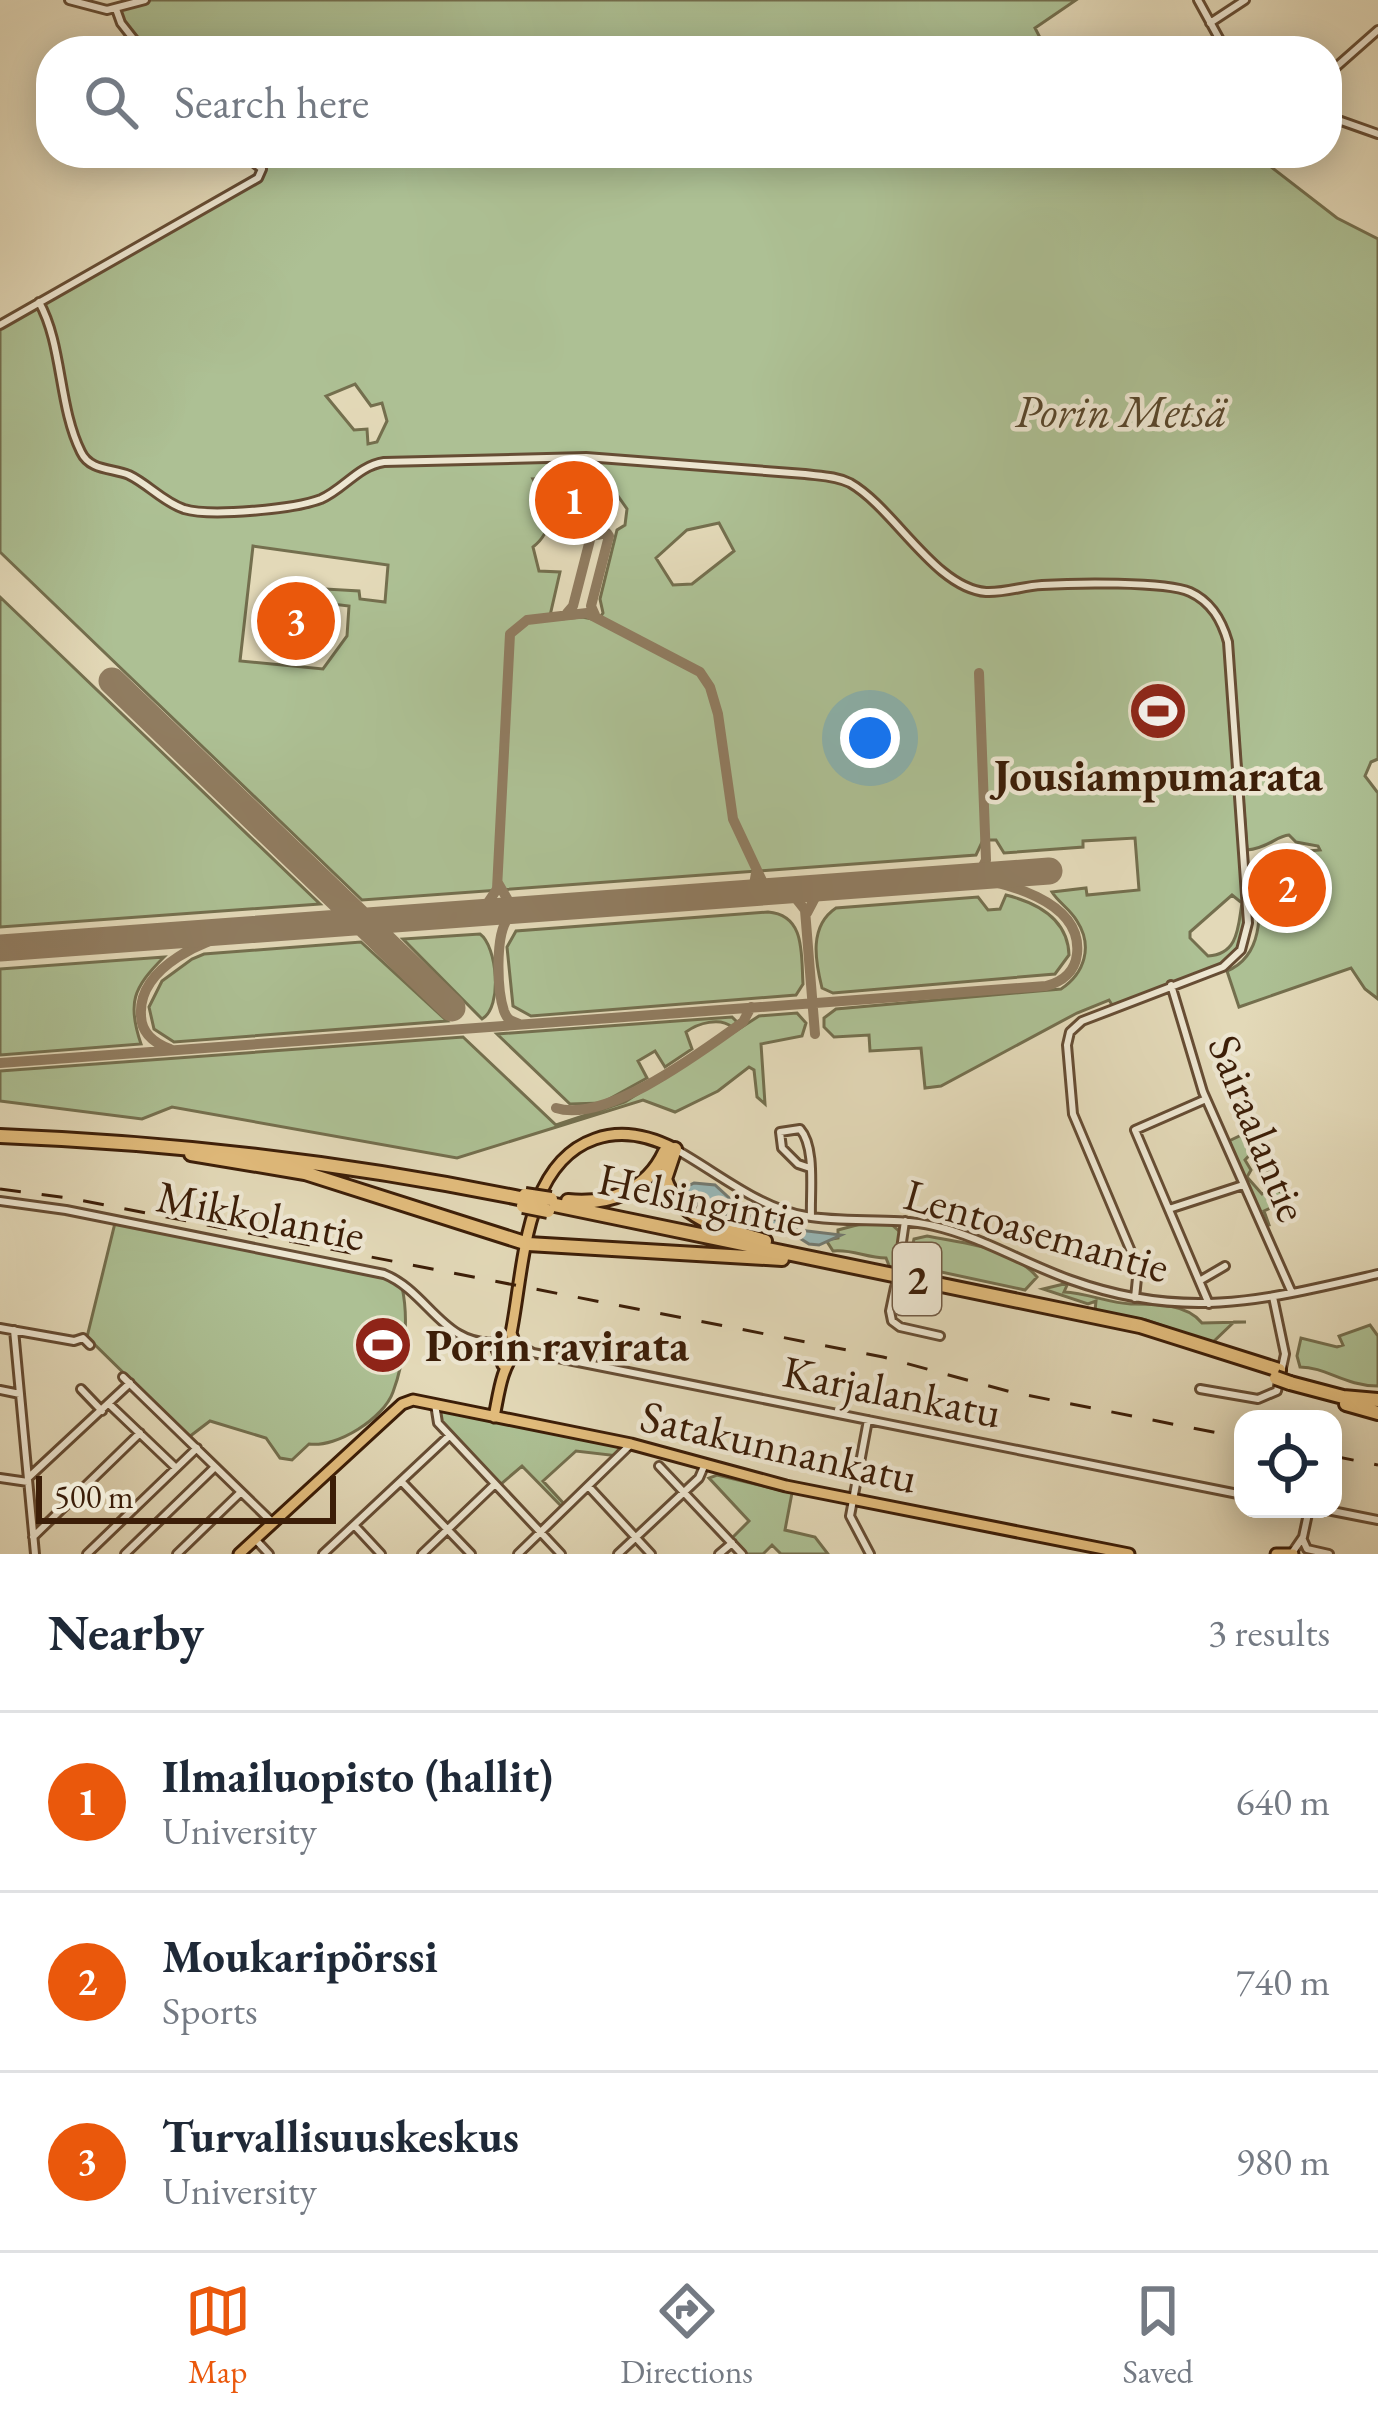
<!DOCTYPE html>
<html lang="en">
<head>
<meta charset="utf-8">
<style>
  body { margin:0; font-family:"EB Garamond",serif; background:#f6f6f7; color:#1f2937 }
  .controls { position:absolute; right:36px; bottom:36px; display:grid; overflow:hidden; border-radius:24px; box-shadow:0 6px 30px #0003 }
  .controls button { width:108px; height:108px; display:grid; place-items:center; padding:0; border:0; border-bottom:3px solid #e0e1e3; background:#fff; color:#1f2937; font:60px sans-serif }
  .scale { position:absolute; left:36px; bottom:30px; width:300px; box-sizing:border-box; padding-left:12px; border:6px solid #3c1e08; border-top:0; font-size:33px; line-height:42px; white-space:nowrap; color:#3c1e08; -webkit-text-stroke:9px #ede6d1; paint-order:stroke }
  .you { position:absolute; left:870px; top:738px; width:42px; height:42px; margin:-30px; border:9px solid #fff; border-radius:50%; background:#1a73e8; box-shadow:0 0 0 18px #1a73e833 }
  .badge { display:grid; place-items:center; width:78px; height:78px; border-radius:50%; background:#ea580c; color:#fff; font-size:39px; font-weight:700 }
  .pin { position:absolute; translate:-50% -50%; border:6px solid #fff; box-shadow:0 3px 12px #0006 }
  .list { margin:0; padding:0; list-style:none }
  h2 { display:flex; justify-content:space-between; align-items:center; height:156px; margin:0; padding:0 48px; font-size:51px }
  h2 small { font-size:39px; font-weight:400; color:#747a83 }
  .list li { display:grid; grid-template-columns:78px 1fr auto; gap:36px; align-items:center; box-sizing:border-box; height:180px; padding:0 48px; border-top:3px solid #e0e1e3 }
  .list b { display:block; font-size:45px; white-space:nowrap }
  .list p { margin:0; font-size:39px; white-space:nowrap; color:#747a83 }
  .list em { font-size:39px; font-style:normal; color:#747a83 }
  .icon { flex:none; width:66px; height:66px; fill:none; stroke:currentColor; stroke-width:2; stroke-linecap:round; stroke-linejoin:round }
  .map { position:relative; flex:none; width:1378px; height:1554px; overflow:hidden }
  .search { position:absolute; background:#fff; box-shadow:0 6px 30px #0003; left:36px; right:36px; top:36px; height:132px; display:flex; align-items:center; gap:30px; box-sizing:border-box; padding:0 42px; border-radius:48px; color:#747a83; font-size:45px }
  .sheet { height:696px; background:#fff }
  nav { display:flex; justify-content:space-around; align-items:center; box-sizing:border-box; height:168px; border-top:3px solid #e0e1e3; background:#fff; font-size:33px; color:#747a83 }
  nav a { display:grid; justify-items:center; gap:6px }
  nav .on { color:#ea580c }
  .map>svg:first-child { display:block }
</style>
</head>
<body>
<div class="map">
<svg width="1378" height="1554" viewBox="0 0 1378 1554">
  <rect width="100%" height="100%" fill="#e3d9b8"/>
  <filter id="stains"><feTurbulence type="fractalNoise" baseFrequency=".00167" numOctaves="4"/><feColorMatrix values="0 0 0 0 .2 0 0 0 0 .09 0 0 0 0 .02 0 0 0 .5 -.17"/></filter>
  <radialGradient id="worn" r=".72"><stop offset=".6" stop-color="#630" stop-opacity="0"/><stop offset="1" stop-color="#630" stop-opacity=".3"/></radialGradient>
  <path fill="#adc094" stroke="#746f4e" stroke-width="3" fill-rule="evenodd" d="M145 0H1076L1035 28 1047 51H143L121 23 116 9Z
    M242 153H1253L1337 218 1378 239V759L1371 762 1365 776 1378 793V999L1365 989 1351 968 1239 1007 1227 971C1270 953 1258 898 1257 860L1295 858 1296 852 1320 850 1318 846 1296 842 1289 835C1276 836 1269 848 1247 850L1234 673 1247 934 1230 962 1114 1008 1109 1000 1077 1013 941 1086 925 1088 921 1048 870 1051 869 1035 834 1037 824 1027V1018L836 1009 1061 989C1085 973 1093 946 1077 921 1070 909 1058 902 1052 892L1086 888 1087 895 1139 890 1135 838 1083 841V847L1004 853 996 840H983L976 855 362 900 0 552V325L263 172ZM355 384 371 406 382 403 387 421 377 442 368 444 367 429 354 430 326 396ZM604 476 627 509 625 525 617 530 600 599 603 613 598 620 582 617 549 620 560 572 539 571 533 547C559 527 546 502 533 479ZM719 523 734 551 692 584 673 585 656 558 687 530ZM253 546 388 565 385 602 360 599 359 591 326 589 324 603 349 606 347 636 323 669 240 661ZM1232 895 1242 903C1238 926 1239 954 1208 956L1190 938V932Z
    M0 597 23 619 320 904 0 927Z
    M1006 895C1038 903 1068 920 1069 955L1055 974 833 993 822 988C815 960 809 926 836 908L978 897 988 910 1000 909Z
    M768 912C806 915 801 955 803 984L796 995 531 1016 513 1006 507 947 516 931Z
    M480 934C497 946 503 1007 482 1019L403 939Z
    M361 942 447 1021 174 1042 154 1029 149 1007 162 981 192 959 204 954Z
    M164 957C133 988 127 1003 141 1044L0 1055V969Z
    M797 1013 806 1023 802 1036 761 1044 765 1104 757 1097 754 1070 749 1067 718 1091 675 1112 643 1100 457 1158 172 1107 142 1119 0 1101V1071L463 1037 556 1125 625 1102 759 1016Z
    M732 1017 737 1022 732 1027C720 1017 698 1023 686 1032L692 1049 665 1067 655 1051 638 1061 647 1078 602 1103 570 1104 497 1034Z
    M1250 1131 1257 1147 1245 1160 1251 1170 1247 1177 1262 1194 1272 1190 1267 1186 1270 1181 1268 1171 1259 1165 1269 1160 1281 1188 1274 1189 1286 1194 1289 1200 1264 1211 1269 1225 1265 1226 1229 1141Z
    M868 1222 891 1224 900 1232 896 1265 890 1268 886 1258C866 1258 853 1249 833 1251L826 1240 838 1238V1230Z
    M115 1223 389 1279 402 1287C409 1319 405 1360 393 1392 384 1418 337 1448 309 1444L292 1460 280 1458 266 1438 210 1421 189 1437 87 1337Z
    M927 1236C965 1244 1011 1246 1037 1277L1025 1290 918 1267 911 1272 904 1267 909 1261 914 1239Z
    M1068 1283 1064 1292C1087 1293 1109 1303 1131 1304 1154 1304 1186 1303 1202 1323L1246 1322H1234L1212 1343 1146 1320 1095 1311 1096 1301 1088 1304 1043 1289Z
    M1370 1325 1378 1336V1386C1345 1386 1326 1367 1300 1367L1297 1356 1301 1338 1337 1347 1343 1345 1339 1336Z
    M441 1410 622 1447 618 1456 576 1451 543 1481 565 1505 563 1508 522 1466 500 1485 439 1419 437 1411Z
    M717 1475 792 1493 785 1530 815 1537 828 1554H781L772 1545 763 1554H747L732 1538 749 1521 709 1478Z"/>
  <path fill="#98b8b8" stroke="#737a72" stroke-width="3" d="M694 1183 715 1185 749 1216 764 1215 799 1230 841 1235 819 1245 809 1244 790 1232 749 1223 692 1202 686 1187Z"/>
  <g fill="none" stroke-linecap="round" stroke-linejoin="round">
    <path stroke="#907c60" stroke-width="10" d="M567 613 573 606 591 536 607 533 609 536 591 606 595 615
      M970 877 981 870 986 860 979 673
      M498 883 509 902 526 909
      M740 894 754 885 756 873
      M807 913 817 894 836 887
      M469 914 485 907 497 889 510 634 527 620 587 613 700 672 710 687 718 714 733 819 764 885 794 896 805 910 815 1034
      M519 1024C510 1020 508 1021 504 1011 497 990 495 935 508 918L529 909
      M170 1049C154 1043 141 1033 141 1015 138 966 207 938 246 930
      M0 1063 1046 986C1062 982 1075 972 1077 954 1083 900 1002 881 962 877
      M556 1108C606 1124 701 1052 743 1022L751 1007"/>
    <path stroke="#907c60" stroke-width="27" d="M112 681 452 1008
      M0 948 1049 871"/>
    <g stroke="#664d34" stroke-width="12">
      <path id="minor" d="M69 0 107 10 145 0
        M1198 0 1226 51
        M116 9 121 23 143 51
        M1210 23 1245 0
        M1327 75 1378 30
        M1327 116 1378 134
        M39 302C63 345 58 406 81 452 90 471 112 468 129 475 148 484 163 502 184 509 211 517 295 509 321 499 344 489 358 466 384 462L586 457 805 474C820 476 836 476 850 483 894 508 935 588 986 592 1005 593 1023 586 1042 585 1072 583 1165 581 1190 592 1212 602 1222 621 1228 642L1248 923 1241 950 1223 967 1082 1021 1070 1032 1067 1045 1073 1114 1138 1268 1135 1298
        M0 325 258 178 262 169 242 153
        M1171 985 1203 1092 1292 1293
        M1206 1099 1135 1130 1209 1304
        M675 1149C717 1172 758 1208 806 1216 848 1224 892 1216 934 1226 982 1237 1025 1264 1071 1280 1185 1321 1265 1300 1378 1274
        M810 1168 798 1164 782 1148 780 1132 800 1129C816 1147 810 1192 811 1216
        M0 1201 66 1210 384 1274C429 1292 444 1349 499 1342
        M1169 1209 1243 1185
        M898 1270 905 1221
        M1201 1280 1225 1266
        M895 1287 890 1311 892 1321 900 1327 940 1336
        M0 1328 74 1341 83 1338 90 1345
        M14 1330 35 1554
        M519 1345 533 1353 1243 1495
        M123 1377 273 1523
        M81 1389 102 1411
        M1200 1389 1258 1399 1277 1391 1285 1354 1273 1297
        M0 1390 20 1394
        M109 1404 176 1468
        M435 1404 438 1423 561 1554
        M868 1420 850 1516 870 1554
        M659 1466 742 1554
        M0 1478 28 1482
        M28 1478 130 1383
        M401 1481 471 1554
        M589 1487 651 1554
        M1322 1509 1378 1520
        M354 1525 381 1554
        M33 1537 140 1433
        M255 1539 269 1554
        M1303 1540 1307 1549 1329 1554
        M1292 1553 1303 1537 1309 1509
        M87 1554 197 1448
        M125 1554 215 1467
        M177 1554 241 1492
        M323 1554 449 1436
        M422 1554 495 1484
        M518 1554 631 1444
        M618 1554 699 1478 705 1464
        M719 1554 732 1543"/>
    </g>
    <g stroke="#3c1e08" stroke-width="15">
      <path id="major" d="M503 1365 497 1349 503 1338
        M494 1417C499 1393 501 1368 517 1350L511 1333C524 1270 523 1164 595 1139 623 1129 650 1136 675 1149
        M239 1554 402 1404 413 1400 631 1444 786 1486 1129 1554
        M1276 1554H1293"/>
    </g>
    <g stroke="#3c1e08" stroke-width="18">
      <path id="highway" d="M0 1136C178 1143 350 1163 524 1199
        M675 1149 665 1179C677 1218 730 1231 765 1241
        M191 1154 305 1173 528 1244 782 1259
        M568 1201C609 1205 647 1191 665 1152
        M550 1204 1140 1326 1279 1370
        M1290 1383 1343 1397 1378 1400
        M1346 1404 1378 1413"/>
    </g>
    <use href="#minor" stroke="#ede6d1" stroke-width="6"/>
    <use href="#major" stroke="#e2bc7c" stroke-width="9"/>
    <use href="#highway" stroke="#e2bc7c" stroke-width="12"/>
    <path stroke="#3c1e08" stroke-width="3" stroke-dasharray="21 21" stroke-linecap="butt" d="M0 1189 69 1198 883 1357 1011 1392 1243 1438
      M1333 1456 1378 1465"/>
    <g stroke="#3c1e08" stroke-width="18" stroke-linecap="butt">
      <path id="highway-bridge" d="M525 1195 551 1199
        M523 1206 548 1211
        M1276 1378 1290 1383"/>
    </g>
    <use href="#highway-bridge" stroke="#e2bc7c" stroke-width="12"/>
  </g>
  <defs>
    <g id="stadium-disc" transform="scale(3)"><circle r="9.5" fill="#8f2418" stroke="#ede6d1"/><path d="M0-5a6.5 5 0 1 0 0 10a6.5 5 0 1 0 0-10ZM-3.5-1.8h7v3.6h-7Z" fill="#fff"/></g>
  </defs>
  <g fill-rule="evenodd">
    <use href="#stadium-disc" x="1158" y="711"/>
    <use href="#stadium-disc" x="383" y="1345"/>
  </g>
  <g text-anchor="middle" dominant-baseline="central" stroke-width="9" stroke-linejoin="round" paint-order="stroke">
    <rect fill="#ede6d1" stroke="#715a44" stroke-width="3" x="893" y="1243" width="48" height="72" rx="9"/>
    <g font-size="42" font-weight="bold" fill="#3c1e08">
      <text x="917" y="1279">2</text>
    </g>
    <g font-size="45" font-style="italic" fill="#58462b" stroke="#ede6d1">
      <text x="1121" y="411">Porin Metsä</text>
    </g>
    <g font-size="45" font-weight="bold" fill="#3c1e08" stroke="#ede6d1">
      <text x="1158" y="775">Jousiampumarata</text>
      <text x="425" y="1345" text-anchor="start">Porin ravirata</text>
    </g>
    <g font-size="45" fill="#3c1e08" stroke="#ede6d1">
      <text transform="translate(1259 1128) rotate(68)">Sairaalantie</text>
      <text transform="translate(702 1199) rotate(12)">Helsingintie</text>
      <text transform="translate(261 1215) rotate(11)">Mikkolantie</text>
      <text transform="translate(1037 1230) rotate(16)">Lentoasemantie</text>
      <text transform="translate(892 1391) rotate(11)">Karjalankatu</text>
      <text transform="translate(779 1446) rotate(13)">Satakunnankatu</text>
    </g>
  </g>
  <rect width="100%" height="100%" filter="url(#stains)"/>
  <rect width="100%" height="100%" fill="url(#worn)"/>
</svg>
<div class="controls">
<button><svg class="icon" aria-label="locate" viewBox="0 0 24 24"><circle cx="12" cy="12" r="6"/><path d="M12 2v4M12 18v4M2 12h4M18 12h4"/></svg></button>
</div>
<div class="scale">500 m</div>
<div class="you"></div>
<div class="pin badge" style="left:574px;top:500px">1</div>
<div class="pin badge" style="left:1287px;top:888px">2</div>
<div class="pin badge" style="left:296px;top:621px">3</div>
<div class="search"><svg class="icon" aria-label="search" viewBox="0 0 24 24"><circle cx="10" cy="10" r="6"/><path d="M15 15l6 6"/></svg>Search here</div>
</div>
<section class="sheet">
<h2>Nearby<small>3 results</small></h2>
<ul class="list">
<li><span class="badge">1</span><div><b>Ilmailuopisto (hallit)</b><p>University</p></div><em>640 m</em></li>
<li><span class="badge">2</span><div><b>Moukaripörssi</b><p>Sports</p></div><em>740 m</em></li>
<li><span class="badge">3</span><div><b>Turvallisuuskeskus</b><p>University</p></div><em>980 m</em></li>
</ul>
</section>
<nav>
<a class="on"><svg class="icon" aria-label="map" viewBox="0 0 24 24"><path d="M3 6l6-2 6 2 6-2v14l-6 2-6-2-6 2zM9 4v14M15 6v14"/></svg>Map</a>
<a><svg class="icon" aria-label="directions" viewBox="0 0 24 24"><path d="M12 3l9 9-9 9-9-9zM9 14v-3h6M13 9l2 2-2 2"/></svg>Directions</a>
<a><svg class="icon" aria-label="saved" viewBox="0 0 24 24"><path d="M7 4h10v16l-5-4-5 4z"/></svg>Saved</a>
</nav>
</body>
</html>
